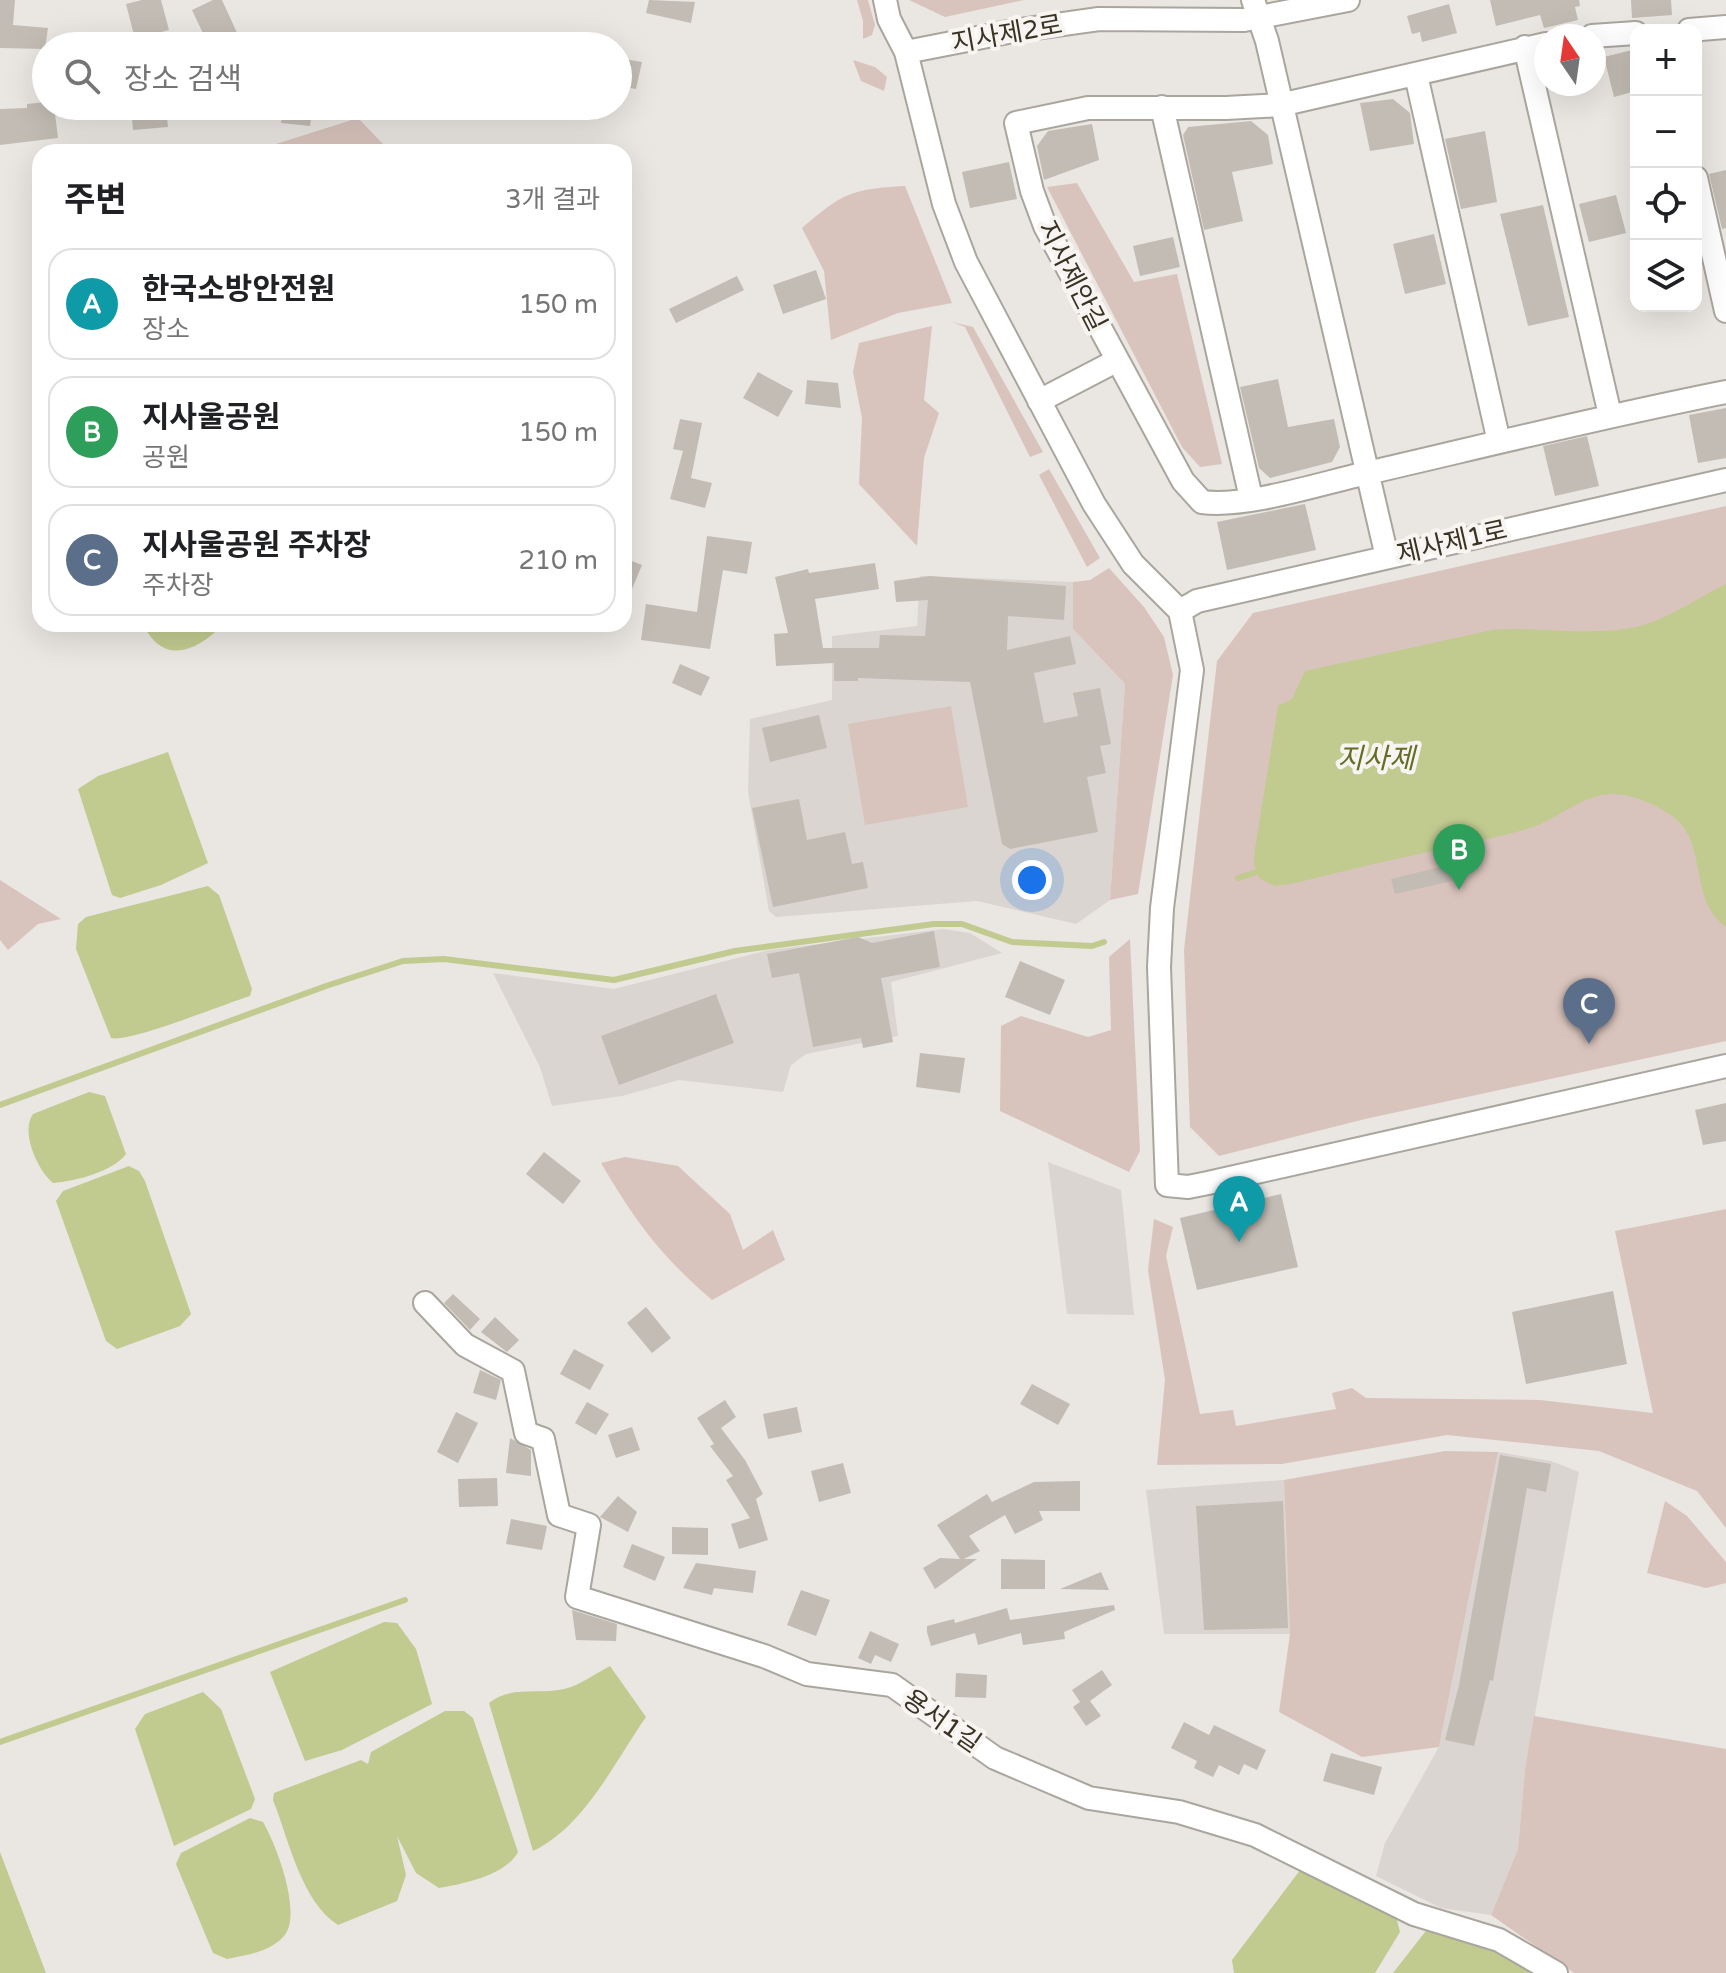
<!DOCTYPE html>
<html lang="ko">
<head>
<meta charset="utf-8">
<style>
  body { margin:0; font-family:"Varela Round","Noto Sans KR",sans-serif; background:#f6f6f6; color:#202124 }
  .controls { position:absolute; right:24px; top:24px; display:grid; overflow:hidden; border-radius:16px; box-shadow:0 8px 32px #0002 }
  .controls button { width:72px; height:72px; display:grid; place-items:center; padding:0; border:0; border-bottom:2px solid #e0e0e0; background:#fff; color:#202124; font:40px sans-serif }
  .compass { position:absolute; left:1534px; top:24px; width:72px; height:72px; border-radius:50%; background:#fff; box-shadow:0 8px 32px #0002; rotate:347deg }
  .you { position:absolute; left:1032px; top:880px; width:28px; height:28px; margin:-20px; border:6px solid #fff; border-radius:50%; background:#1a73e8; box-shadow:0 0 0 12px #1a73e833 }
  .badge { display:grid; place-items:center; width:52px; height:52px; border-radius:50%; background:#8567e3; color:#fff; font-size:26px; font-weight:700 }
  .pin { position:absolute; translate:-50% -66px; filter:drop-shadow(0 2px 4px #0008) }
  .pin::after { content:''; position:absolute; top:42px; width:28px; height:24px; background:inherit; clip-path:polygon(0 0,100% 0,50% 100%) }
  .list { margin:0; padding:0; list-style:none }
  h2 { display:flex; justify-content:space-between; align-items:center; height:104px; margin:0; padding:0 32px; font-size:34px }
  h2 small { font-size:26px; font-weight:400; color:#757577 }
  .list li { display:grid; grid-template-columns:52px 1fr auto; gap:24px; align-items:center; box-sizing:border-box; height:112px; margin:0 16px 16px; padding:0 16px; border:2px solid #e0e0e0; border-radius:24px }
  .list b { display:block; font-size:30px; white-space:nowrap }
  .list p { margin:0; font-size:26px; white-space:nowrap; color:#757577 }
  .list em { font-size:26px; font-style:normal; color:#757577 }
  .icon { flex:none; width:44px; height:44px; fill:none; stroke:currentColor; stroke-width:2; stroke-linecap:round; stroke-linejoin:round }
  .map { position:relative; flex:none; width:1726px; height:1973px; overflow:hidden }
  .search { position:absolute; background:#fff; box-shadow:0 8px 32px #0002; left:32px; top:32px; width:600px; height:88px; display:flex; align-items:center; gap:20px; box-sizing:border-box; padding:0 28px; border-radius:44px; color:#757577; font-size:30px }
  .panel { position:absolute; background:#fff; box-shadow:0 8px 32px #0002; left:32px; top:144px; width:600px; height:488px; border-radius:24px }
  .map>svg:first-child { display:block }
</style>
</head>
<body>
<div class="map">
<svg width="1726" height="1973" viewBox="0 0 1726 1973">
  <rect width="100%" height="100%" fill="#eae6e2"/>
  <path fill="#dad5d0" d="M920 576 1073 582V629L1125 684 1110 900 1076 924 977 901 776 917 769 911 748 792 750 719 832 700V636L917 626Z
    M943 929 970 933 1002 953 891 982 898 1036 806 1054 791 1065 783 1092 679 1080 622 1096 552 1106 540 1067 493 973 614 989 769 950Z
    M1048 1162 1121 1190 1134 1315 1067 1314Z
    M1498 1452 1551 1461 1579 1472 1525 1769 1518 1849 1491 1915 1441 1908 1376 1876 1385 1843 1439 1747Z
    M1284 1480 1290 1634H1164L1146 1490Z"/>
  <path fill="#d9c4bd" d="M857 0H868L875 25 872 35 863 39V21Z
    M909 0H1024L945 17Z
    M853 60 875 67 887 77 884 91 861 81Z
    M358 118 384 145 386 152H279L276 144Z
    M1077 183 1134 282 1177 274 1222 464 1200 467 1182 447 1047 187Z
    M905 186 952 303 898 313 831 340 824 271 802 228C843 193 851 189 905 186Z
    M952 322 973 327 1043 452 1030 457 965 327Z
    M932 326 924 400 939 413 924 458 917 546 859 484 862 418 853 372 859 343Z
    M1049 469 1100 558 1087 567 1039 475Z
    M1726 506V1041L1365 1119 1219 1156 1190 1127 1184 950 1217 661 1253 613Z
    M1109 568 1144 607 1164 637 1173 675 1138 894 1110 900 1125 684 1073 629V582L1090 580Z
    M951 706 968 807 865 825 848 724Z
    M0 880 61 919 38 924 8 950 0 940Z
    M1130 939 1140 1151 1129 1172 1000 1111 1001 1026 1021 1016 1088 1037 1111 1030 1109 957Z
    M625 1157 678 1166 730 1214 743 1250 773 1230 785 1260 712 1300C659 1254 636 1222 601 1163Z
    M1726 1209V1528L1697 1491 1599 1451 1447 1435 1282 1464 1157 1465 1165 1380 1148 1270 1154 1219 1173 1227 1166 1256 1200 1414 1233 1410 1236 1426 1336 1409 1332 1393 1352 1388 1366 1398 1540 1400 1653 1413 1615 1231Z
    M1445 1451 1498 1452 1439 1747 1362 1757 1279 1712 1290 1634 1284 1480Z
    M1665 1501 1687 1516 1726 1562V1583L1706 1588 1647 1573Z
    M1534 1716 1726 1749V1973H1574L1491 1915 1518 1849 1525 1769Z"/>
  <path fill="#c1ca8f" d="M1726 584V927C1688 898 1708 848 1676 819 1661 806 1634 795 1614 794 1582 794 1559 819 1530 828 1503 837 1474 841 1446 848 1394 859 1343 871 1291 884L1275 886 1260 879 1254 864 1255 849 1278 706 1292 699 1305 671 1492 630C1539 626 1589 637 1636 627 1667 620 1697 598 1726 584Z
    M143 624H224C196 652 163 666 143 624Z
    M168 752 208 863 161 885 120 898 112 895 78 789 98 776Z
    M208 886 219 895 252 989 250 996C224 1004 129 1043 111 1038L76 949 78 924 86 917Z
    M89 1092 105 1096 126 1154C113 1172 75 1181 53 1183 38 1171 20 1132 33 1114Z
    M129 1166 139 1171 145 1181 191 1314 180 1326 117 1349 106 1341 56 1201 63 1191Z
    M384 1622 397 1623 416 1649 432 1704 342 1750 305 1761 270 1672Z
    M610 1666 646 1717C614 1763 584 1827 533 1851L489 1703C511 1685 538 1695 564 1689 579 1686 596 1673 610 1666Z
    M203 1692 221 1709 255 1799 251 1809 174 1846 135 1729 145 1714Z
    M445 1711H464L473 1718 518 1852C506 1875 464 1884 439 1888L416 1873 397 1836 406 1875 397 1901 338 1925C301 1901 289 1840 273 1800L274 1793 361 1760 368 1764 371 1752Z
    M250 1818 263 1822C276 1844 303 1914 284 1936 270 1952 247 1955 227 1959L213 1953 176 1864 181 1853Z
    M0 1852 46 1973H0Z
    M1301 1869 1395 1913 1400 1932 1375 1973H1234L1232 1960Z
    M1431 1929 1500 1949 1532 1973H1393L1425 1932Z"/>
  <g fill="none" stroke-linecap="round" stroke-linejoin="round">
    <path stroke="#c1ca8f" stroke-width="6" d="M1238 878 1257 872
      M0 1105 326 986 403 961 444 959 614 980 735 951 934 924H962L1012 942 1092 946 1104 942
      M0 1742 405 1600"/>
  </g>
  <path fill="#c2bcb4" d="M0 0H15L13 25 48 28 45 49 0 48Z
    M142 0H161L169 30 135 39 126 4Z
    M213 0H222L238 35 209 46 192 10Z
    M649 0 695 2 691 23 646 13Z
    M1490 0H1579L1580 6 1575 7 1578 20 1544 28 1540 15 1496 26Z
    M1631 0H1671L1672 15 1632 18Z
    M1449 4 1457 33 1422 42 1420 32 1412 34 1407 16Z
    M1636 49V91L1614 97 1604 57Z
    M618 58 642 62 636 89 618 86Z
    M1393 99 1410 113 1414 144 1370 151 1360 103Z
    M46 102V106H54L58 138 0 145V109L27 108V104Z
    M131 106H166L168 127 133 130Z
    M283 106H313L310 126 281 123Z
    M1251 121 1268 135 1273 164 1232 172 1243 221 1204 230 1183 135 1188 127Z
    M1092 124 1099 160 1044 180 1037 146 1048 131Z
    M1485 131 1497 202 1461 209 1445 139Z
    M1009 162 1017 199 970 208 962 172Z
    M1726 170V228L1722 229 1709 174Z
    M1616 195 1626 233 1589 242 1579 204Z
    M1543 205 1569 317 1528 326 1500 214Z
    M1434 234 1446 284 1405 294 1393 244Z
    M1173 237 1180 267 1140 276 1133 246Z
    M816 270 826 299 783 314 773 285Z
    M737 276 744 290 676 323 669 309Z
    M758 372 793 391 778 417 743 398Z
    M1278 379 1288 427 1334 419 1340 447 1332 462 1270 478 1259 468 1240 387Z
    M807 380 838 383 841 408 805 404Z
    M1726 408V458L1698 463 1689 415Z
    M680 419 702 423 691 478 712 483 705 508 670 499 683 451 673 449Z
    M1587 436 1599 486 1555 496 1543 446Z
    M1305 504 1316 550 1227 570 1217 522Z
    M707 536 752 542 747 574 723 570 710 649 641 640 646 604 697 612Z
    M624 558 642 565 624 608Z
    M875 563 879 589 815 599 823 648H879L880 635 925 636 928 600 896 602 894 581 930 576 1066 586 1064 620 1008 616 1007 650 1070 636 1076 664 1034 673 1044 723 1078 716 1073 693 1100 688 1111 744 1100 746 1106 773 1087 777 1098 832 1010 849 1002 844 970 682 858 678V681H834V663L776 666 774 634 788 633 775 577 808 569 809 573Z
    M680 664 710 677 701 696 672 683Z
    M819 715 827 748 770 762 762 728Z
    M799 799 807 840 845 832 852 864 863 862 868 888 773 907 752 808Z
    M1448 865 1452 881 1395 894 1391 879Z
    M934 931 940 967 881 978 893 1042 863 1048 861 1038 813 1047 799 973 772 978 767 954 858 937 872 943Z
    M1020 961 1065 980 1050 1015 1005 997Z
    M716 994 734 1043 619 1085 601 1036Z
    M920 1053 965 1058 960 1093 916 1087Z
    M1726 1103V1141L1703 1145 1695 1110Z
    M544 1152 581 1181 563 1204 526 1174Z
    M1281 1194 1298 1267 1197 1290 1180 1218Z
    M1613 1291 1627 1364 1526 1384 1512 1312Z
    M453 1294 480 1319 470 1330 444 1303Z
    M646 1307 671 1338 652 1353 627 1323Z
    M495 1317 519 1340 507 1352 481 1332Z
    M574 1349 604 1365 590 1390 560 1374Z
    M480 1370 501 1380 496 1400 473 1393Z
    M1032 1384 1070 1404 1058 1425 1020 1404Z
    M725 1400 736 1417 721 1428 745 1460 763 1494 756 1499 768 1540 739 1549 731 1524 750 1518 726 1480 733 1476 710 1446 714 1444 697 1418Z
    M587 1402 609 1414 596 1435 575 1423Z
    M797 1407 802 1432 768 1439 763 1414Z
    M456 1412 478 1423 458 1463 437 1452Z
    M632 1427 640 1450 616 1458 608 1435Z
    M510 1438 531 1450V1476L506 1473Z
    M1500 1455 1551 1464 1546 1492 1527 1488 1493 1681 1490 1680 1474 1746 1445 1740 1459 1685Z
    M843 1463 851 1493 819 1502 811 1471Z
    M497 1478 498 1506 459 1507 458 1479Z
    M1080 1481V1511H1039L1043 1520 1015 1534 1005 1515 969 1536 980 1551 964 1559H977L935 1589 923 1568 940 1558 960 1559 937 1525 987 1494 992 1502 1034 1482Z
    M618 1496 637 1512 628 1532 600 1517Z
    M1283 1501 1288 1628 1204 1630 1196 1506Z
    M511 1519 547 1526 542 1550 506 1544Z
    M672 1527 708 1528V1555L672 1554Z
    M632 1544 665 1557 655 1581 623 1567Z
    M1001 1559 1045 1560V1589H1001Z
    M696 1563 756 1571 753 1593 714 1588 712 1595 683 1588Z
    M1101 1572 1109 1590 1060 1589Z
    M801 1590 830 1600 816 1636 787 1625Z
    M1114 1605 1115 1610 1064 1632 1065 1639 1023 1645 1021 1633 978 1645 975 1633 931 1646 927 1632V1626L954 1619 955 1623 1007 1608 1010 1620Z
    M572 1610 617 1624 616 1641 576 1640Z
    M870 1631 899 1644 891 1662 875 1655 871 1664 858 1658Z
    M1102 1670 1112 1685 1090 1701 1101 1716 1086 1726 1073 1707 1080 1702 1072 1690Z
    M956 1673 987 1675 986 1698 955 1697Z
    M1184 1722 1209 1735 1214 1725 1266 1750 1257 1770 1244 1764 1239 1775 1219 1765 1213 1777 1194 1768 1197 1761 1171 1748Z
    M1331 1753 1382 1767 1374 1795 1323 1781Z"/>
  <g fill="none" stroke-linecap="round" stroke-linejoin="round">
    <g stroke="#aaa69e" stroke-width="26">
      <path id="minor" d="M885 0 889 19 906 52 944 204 966 262 1094 504 1133 564 1180 611 1192 670 1162 908 1159 967 1167 1185 1188 1187 1208 1183 1726 1066
        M1253 0 1267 41 1387 557
        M1689 30 1726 27
        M1592 36 1636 33
        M1546 44 1280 105 1226 108H1088L1016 123 1032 191 1045 226 1183 481 1202 502C1245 508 1319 484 1363 474 1484 446 1604 416 1726 392
        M1525 47 1610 415
        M906 52 1013 31 1099 19 1244 20 1348 0
        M1416 75 1499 442
        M1162 107 1251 498
        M1696 178 1726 311
        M1039 401 1116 361
        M1180 611 1197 601 1726 480
        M425 1303 465 1345 513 1371 526 1433 543 1439 559 1515 589 1525 577 1597 764 1656 807 1674 892 1685 995 1758 1089 1798 1179 1812 1255 1835 1414 1914 1499 1940 1556 1973"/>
    </g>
    <use href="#minor" stroke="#fff" stroke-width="22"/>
  </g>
  <g text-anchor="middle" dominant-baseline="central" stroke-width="8" stroke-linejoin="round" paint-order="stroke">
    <g font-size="26" fill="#393324" stroke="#f7f4f2">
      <text transform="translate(1007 34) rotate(-10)">지사제2로</text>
      <text transform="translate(1072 276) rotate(63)">지사제안길</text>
      <text transform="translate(1452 542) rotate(-13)">제사제1로</text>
      <text transform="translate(942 1721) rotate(35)">용서1길</text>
    </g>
    <g font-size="28" font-style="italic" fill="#626e24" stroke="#f7f4f2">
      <text x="1376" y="759">지사제</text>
    </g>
  </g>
</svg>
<div class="controls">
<button>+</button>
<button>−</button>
<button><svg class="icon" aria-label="locate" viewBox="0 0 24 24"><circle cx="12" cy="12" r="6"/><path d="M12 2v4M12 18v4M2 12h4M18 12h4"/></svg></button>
<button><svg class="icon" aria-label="layers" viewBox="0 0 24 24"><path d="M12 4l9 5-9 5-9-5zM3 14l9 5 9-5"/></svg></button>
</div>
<svg class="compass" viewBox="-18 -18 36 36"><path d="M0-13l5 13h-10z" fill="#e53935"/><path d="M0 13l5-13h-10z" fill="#757577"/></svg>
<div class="you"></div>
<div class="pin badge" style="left:1239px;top:1242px;background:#0f9aa8">A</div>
<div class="pin badge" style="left:1459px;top:890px;background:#2e9e5b">B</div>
<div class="pin badge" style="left:1589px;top:1044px;background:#5c6f8a">C</div>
<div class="search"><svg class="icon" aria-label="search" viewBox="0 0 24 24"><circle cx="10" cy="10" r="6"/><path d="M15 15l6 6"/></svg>장소 검색</div>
<section class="panel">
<h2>주변<small>3개 결과</small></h2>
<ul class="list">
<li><span class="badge" style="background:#0f9aa8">A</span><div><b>한국소방안전원</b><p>장소</p></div><em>150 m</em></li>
<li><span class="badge" style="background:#2e9e5b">B</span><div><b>지사울공원</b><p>공원</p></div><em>150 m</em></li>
<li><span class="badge" style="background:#5c6f8a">C</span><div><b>지사울공원 주차장</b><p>주차장</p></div><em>210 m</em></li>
</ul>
</section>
</div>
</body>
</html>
